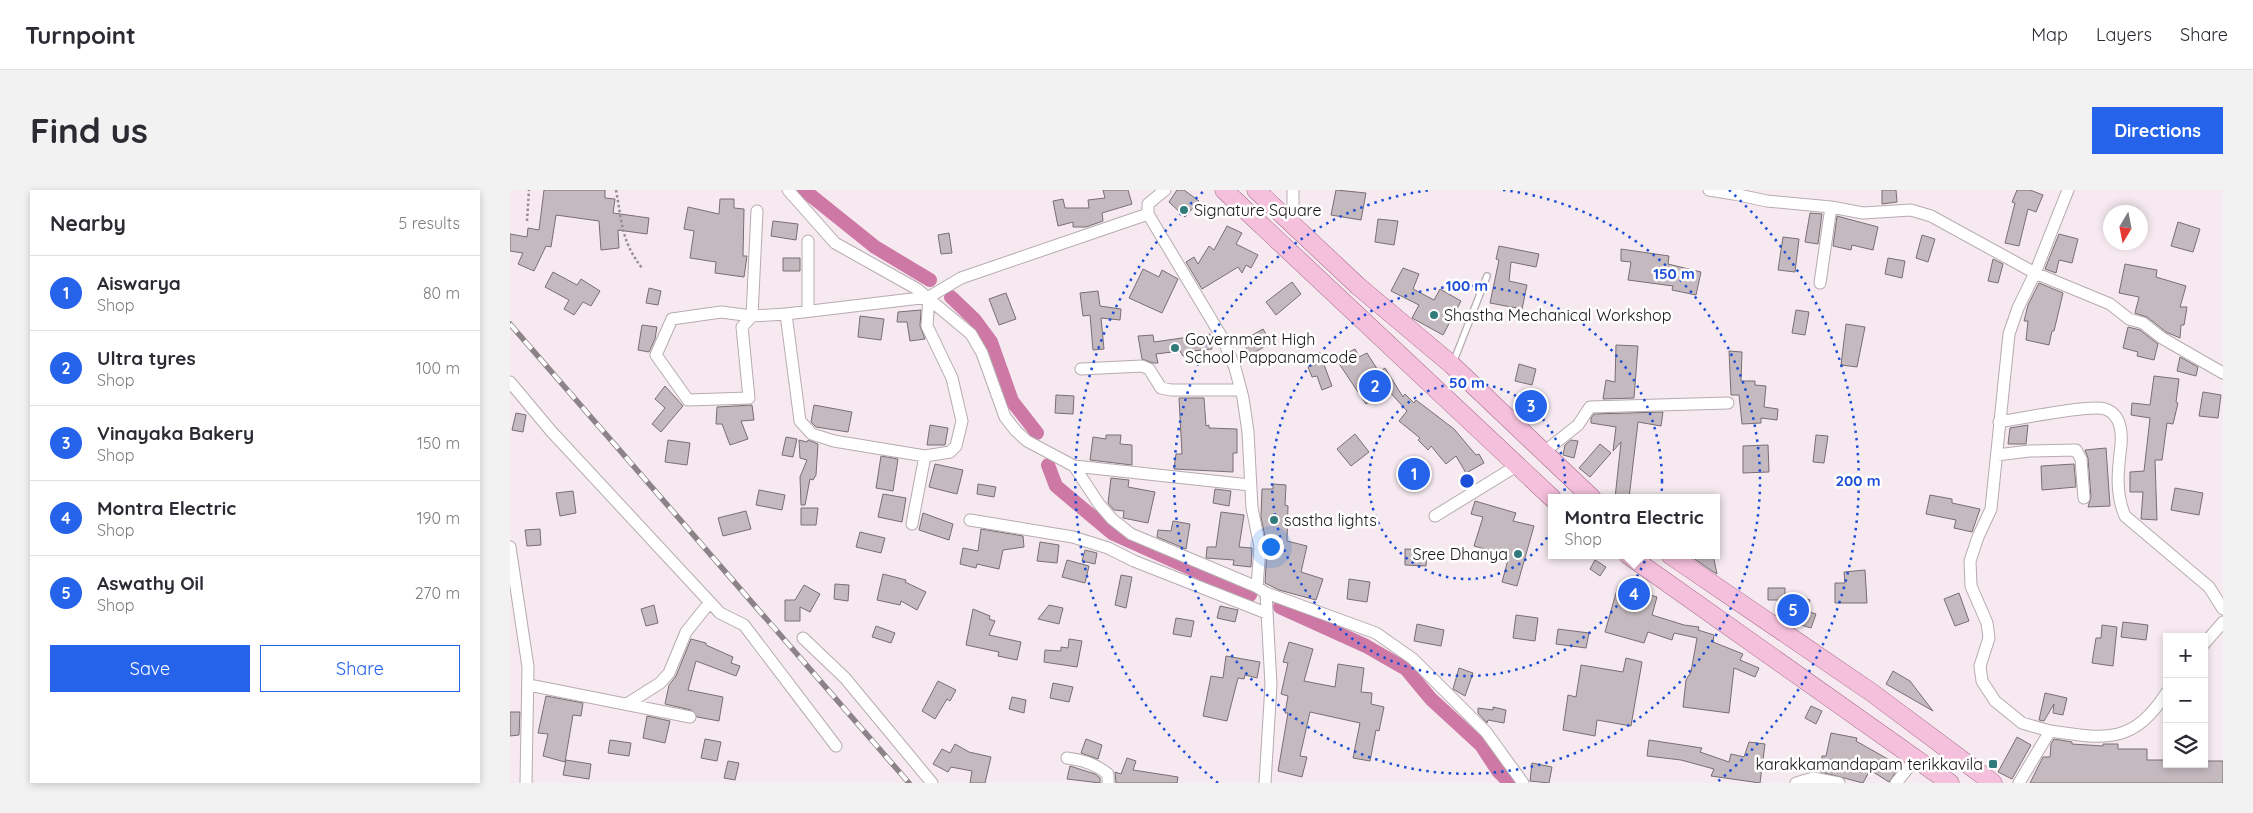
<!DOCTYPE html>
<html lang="en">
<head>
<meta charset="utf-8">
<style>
  body { margin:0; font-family:Quicksand,sans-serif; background:#f2f2f3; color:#2b2b33 }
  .controls { position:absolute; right:15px; bottom:15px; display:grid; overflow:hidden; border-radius:0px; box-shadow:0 2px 8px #0003 }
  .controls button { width:45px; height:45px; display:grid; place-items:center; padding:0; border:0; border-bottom:1px solid #e1e1e2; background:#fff; color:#2b2b33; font:25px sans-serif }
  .compass { position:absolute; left:1593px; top:15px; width:45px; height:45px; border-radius:50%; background:#fff; box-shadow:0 2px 8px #0003; rotate:190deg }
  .you { position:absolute; left:760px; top:356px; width:18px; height:18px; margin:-12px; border:4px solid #fff; border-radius:50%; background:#1a73e8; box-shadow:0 0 0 8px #1a73e833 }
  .badge { display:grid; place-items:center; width:32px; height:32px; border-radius:50%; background:#2563eb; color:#fff; font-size:16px; font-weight:700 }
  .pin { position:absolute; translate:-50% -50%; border:2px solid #fff; box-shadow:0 1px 5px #0006 }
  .popup { position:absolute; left:1038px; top:304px; width:172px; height:65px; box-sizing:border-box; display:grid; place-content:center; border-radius:0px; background:#fff; filter:drop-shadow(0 1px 4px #0005); font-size:16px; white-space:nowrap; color:#7c7c81 }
  .popup b { font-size:19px; color:#2b2b33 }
  .popup::after { content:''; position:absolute; left:50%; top:100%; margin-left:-10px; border:10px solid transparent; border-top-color:#fff }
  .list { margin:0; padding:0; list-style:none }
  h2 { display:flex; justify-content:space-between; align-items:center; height:65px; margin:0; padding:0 20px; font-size:21px }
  h2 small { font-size:16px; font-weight:400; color:#7c7c81 }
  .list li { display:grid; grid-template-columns:32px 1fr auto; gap:15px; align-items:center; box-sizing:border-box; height:75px; padding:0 20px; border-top:1px solid #e1e1e2 }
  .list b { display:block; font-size:19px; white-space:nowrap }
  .list p { margin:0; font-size:16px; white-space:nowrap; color:#7c7c81 }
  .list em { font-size:16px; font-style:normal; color:#7c7c81 }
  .actions { display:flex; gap:10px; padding:15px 20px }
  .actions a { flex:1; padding:11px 0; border:1px solid #2563eb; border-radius:0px; text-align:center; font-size:18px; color:#2563eb }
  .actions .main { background:#2563eb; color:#fff }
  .icon { flex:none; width:28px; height:28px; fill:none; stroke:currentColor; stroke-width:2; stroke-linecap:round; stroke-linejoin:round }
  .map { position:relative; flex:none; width:1713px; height:593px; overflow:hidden; border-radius:0px }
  header { display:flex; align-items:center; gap:30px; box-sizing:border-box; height:70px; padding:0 25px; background:#fff; border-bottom:1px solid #e1e1e2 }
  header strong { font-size:24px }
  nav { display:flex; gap:28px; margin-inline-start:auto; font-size:18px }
  .intro { display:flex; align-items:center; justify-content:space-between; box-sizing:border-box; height:120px; padding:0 30px }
  h1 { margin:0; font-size:35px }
  .button { padding:12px 22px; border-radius:0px; background:#2563eb; color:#fff; font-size:18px; font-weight:700 }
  main { display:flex; gap:30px; padding:0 30px }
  aside { flex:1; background:#fff; border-radius:0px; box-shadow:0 2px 8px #0003 }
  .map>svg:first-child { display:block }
</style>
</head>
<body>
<header>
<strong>Turnpoint</strong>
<nav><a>Map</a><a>Layers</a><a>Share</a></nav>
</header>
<div class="intro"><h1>Find us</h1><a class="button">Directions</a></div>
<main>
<aside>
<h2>Nearby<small>5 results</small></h2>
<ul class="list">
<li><span class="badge">1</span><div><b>Aiswarya</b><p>Shop</p></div><em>80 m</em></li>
<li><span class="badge">2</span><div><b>Ultra tyres</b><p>Shop</p></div><em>100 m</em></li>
<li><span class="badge">3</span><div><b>Vinayaka Bakery</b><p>Shop</p></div><em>150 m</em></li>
<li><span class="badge">4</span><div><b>Montra Electric</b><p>Shop</p></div><em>190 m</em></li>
<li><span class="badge">5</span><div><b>Aswathy Oil</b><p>Shop</p></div><em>270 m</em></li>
</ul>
<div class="actions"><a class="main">Save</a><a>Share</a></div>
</aside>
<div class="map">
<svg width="1713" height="593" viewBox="0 0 1713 593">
  <rect width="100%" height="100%" fill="#f6eaf0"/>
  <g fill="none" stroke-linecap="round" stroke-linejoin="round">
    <path stroke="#cd78a5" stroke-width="14" d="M294 0 365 57 420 90
      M441 107 464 129 481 152 502 211 527 243
      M538 275 546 296 602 343 740 405
      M770 417 856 456 896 479 921 509 971 555 988 581 1000 593"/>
  </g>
  <path fill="#c4b9be" stroke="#786e73" d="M34 0H95V8L105 9 103 23 139 28 137 44 108 40 109 58 91 60 89 31 46 25 41 57 36 56 24 81 8 74 13 63 0 61V44L17 47 18 38 29 40Z
    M593 0H618L622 14 592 23 593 31 576 37H563V32L548 36 543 11 553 9 555 18H579L578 10 595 8Z
    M667 0H674L689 11 675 27 659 12Z
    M826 0 856 3 851 30 821 25Z
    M1372 0H1386L1387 12 1372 14Z
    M1507 0H1520L1533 5 1526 22 1518 19 1509 56 1495 53 1505 13 1502 12Z
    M210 9H224V18L234 19 233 66H237L234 87 205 83 206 72 180 68 184 41 174 39 178 17 209 24Z
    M1300 23 1312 24 1308 54 1295 52Z
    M1327 26 1368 37 1363 60 1342 55 1341 60 1323 56Z
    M868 29 888 31 884 55 865 52Z
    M263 31 288 34 286 50 261 46Z
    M1668 32 1690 39 1683 62 1661 56Z
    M717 36 732 43 726 54 748 65 741 78 736 75 732 83 728 77 692 99 676 72 684 67 688 74 699 56 704 60Z
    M439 43 442 63 431 64 428 45Z
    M1549 44 1568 49 1562 73 1549 70 1546 83 1535 79Z
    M1412 45 1425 49 1418 72 1406 68Z
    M1273 47 1289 49 1285 82 1268 80Z
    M989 56 1029 64 1026 77 1001 72 999 91 1017 95 1012 119 980 113 989 70 986 69Z
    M1111 59 1159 66 1158 74 1191 82 1186 105 1162 100 1163 96 1118 90 1121 72 1111 71Z
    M273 68H290V81H273Z
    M1378 68 1395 71 1392 88 1375 84Z
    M1483 69 1493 74 1488 93 1478 91Z
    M1615 74 1647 80 1646 87 1676 96 1670 117H1677L1674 135H1671L1670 148 1656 142 1637 127 1625 123 1629 107 1609 103Z
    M893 78 909 84 903 99 924 110 930 99 951 111 933 145 902 128 909 115 881 101Z
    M633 79 649 87 652 80 668 89 652 123 619 108Z
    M43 82 67 95 71 89 90 101 81 116 73 112 64 125 54 119 59 110 35 97Z
    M782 92 791 104 766 125 756 112Z
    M1529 93 1553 103 1544 141H1542L1539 155 1516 150 1518 131H1514L1518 115Z
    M139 98 151 101 148 115 136 113Z
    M588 101 590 116 611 119 610 130 591 128 594 159 583 160 580 125 573 126 570 103Z
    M496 103 506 129 489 135 479 109Z
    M411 120 410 136 415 149 400 151 397 132H387L388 122Z
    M1286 120 1299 122 1295 145 1282 143Z
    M350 126 374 129 371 150 348 147Z
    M1336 134 1355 137 1347 177 1331 175Z
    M132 135 147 137 145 149 139 162 128 160Z
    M1618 137 1630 140 1648 154 1644 170 1627 166 1628 162 1613 158Z
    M753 139 761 153 740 165 732 151Z
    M700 144 702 159 683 161 684 165 673 166 670 161 646 164 648 173H643L632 169 628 146 643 145 644 152Z
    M1106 155 1128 156 1124 208 1093 209 1096 190 1105 192Z
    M845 159 849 167 857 163 869 182 875 178 893 207 895 204 904 213 906 210 944 239 966 265 969 264 974 273 956 283 946 266 936 274 921 256 918 260 908 250 910 248 889 231 897 221 878 200 856 214 826 169Z
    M1219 161 1232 162 1231 191H1245V195L1256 196 1254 217 1268 219 1267 230 1251 228V233L1232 234 1229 205H1221Z
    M1670 167 1688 177 1686 186 1667 181Z
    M813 172 822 196 812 200 807 186 802 187 798 177Z
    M1009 174 1026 179 1022 195 1005 191Z
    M1644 186 1669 189 1666 212 1668 213 1663 234 1657 233 1652 270H1645L1647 330 1631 329 1633 302H1620V282L1634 281 1640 228 1621 225 1622 213 1640 215Z
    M155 196 173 216 151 242 142 234 155 218 145 209Z
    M1016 202 1033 217 1024 228 1010 215Z
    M1693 202 1711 205 1708 228 1689 226Z
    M546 205 564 206 563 224 545 223Z
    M669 208H694L696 236 699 235V238L727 239V263H723V282L664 279 666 264H672Z
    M242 215 244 230 231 231 238 249 220 255 212 234H206L207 217Z
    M304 215 342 222 338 242 306 237 301 232Z
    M1153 222 1151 236 1128 232 1119 308H1105L1111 252 1103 261 1106 237 1081 233V228L1084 224Z
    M6 223 16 225 13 242 2 240Z
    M420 235 438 238 435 255H417Z
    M1518 235 1516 254H1498L1500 238Z
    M845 244 859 262 841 276 827 259Z
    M596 245H611L610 254 622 255V275L580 270 583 247 596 249Z
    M1306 245 1318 246 1314 273 1303 272Z
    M276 247 287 249 283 267 272 265Z
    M158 250 180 253 177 275 155 272Z
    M289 250 297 252 298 250 308 254 306 285 303 290 300 289 295 315H291L290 287 297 270 290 268Z
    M1061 250 1068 251 1064 268 1053 265 1055 255Z
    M1090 254 1101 263 1080 287 1069 278Z
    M1258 255 1259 282 1233 283V256Z
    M1596 258 1600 316 1578 317 1581 307 1578 268 1575 260Z
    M371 266 388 269 383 301 366 298Z
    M425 274 453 280 447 304 419 297Z
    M1564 274 1566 297 1532 300 1531 276Z
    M601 288 619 290 618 297 645 302 638 333 613 328 614 321 604 320 598 313Z
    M468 294 486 297 484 307 467 304Z
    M763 294 776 295 775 315 778 316 777 351 797 356 791 382 813 389 806 410 769 400 755 393 757 357 751 327 752 299H763Z
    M1665 298 1693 303 1689 325 1661 320Z
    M705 299 721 301 719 316 703 313Z
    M249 300 275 305 272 320 246 315Z
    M63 301 66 323 50 326 46 303Z
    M373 304 396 308 392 332 368 327Z
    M1420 305 1442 309V313L1470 319 1462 342 1444 338 1446 330 1416 324Z
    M965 311 1006 323 1003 331 1024 336 1007 396 992 392 999 366 964 356 973 327 961 324Z
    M291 318H308L306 335H291Z
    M236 321 241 339 213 346 208 328Z
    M711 322 734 325 729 357 742 358 741 377 723 375 724 370 696 368 697 357H706Z
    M413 323 443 334 439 350 409 340Z
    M663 331 680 334 676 359 647 347 648 340 661 341Z
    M30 339 31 355 17 356 15 340Z
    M471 339 513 346 514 357 493 360 489 379 467 374 466 378 450 374 453 358 468 361Z
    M350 342 375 348 371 363 346 357Z
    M530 352 549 355 547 373 527 371Z
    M895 359 917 360 916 376 895 375Z
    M575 360 587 363 585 374 572 371Z
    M1179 365H1203L1207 384 1202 381Z
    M557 370 579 376 575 393 552 387Z
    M1085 370 1096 377 1090 386 1080 379Z
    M1355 380 1357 413H1325V393H1335L1334 382Z
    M373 384 396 390 395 392 416 402 407 420 391 411 390 415 367 410Z
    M611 385 622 387 616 418 605 415Z
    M839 389 860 392 857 412 837 409Z
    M325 394 339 395 338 411 324 409Z
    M294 395 310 404 300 422 290 417V431H275V410H285Z
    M1108 396 1147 407 1142 425 1174 435 1189 437 1188 440 1204 445 1203 452 1233 464 1230 470 1249 478 1245 487 1224 478 1219 523 1173 517 1176 490 1181 482 1187 448 1164 443 1162 450 1138 442 1134 453 1095 442Z
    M1258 398H1275V410H1258Z
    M1449 403 1459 431 1445 436 1434 409Z
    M1281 404 1300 410 1296 421 1306 424 1301 438 1272 429Z
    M144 415 148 433 136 436 131 419Z
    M539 415 553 418 549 434 528 429Z
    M710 416 728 420 725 432 707 428Z
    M463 419 480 426 479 429 485 431 479 445 511 452 507 470 488 466 489 462 456 455Z
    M1006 425 1028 428 1025 451 1003 448Z
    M666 428 684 431 681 447 663 444Z
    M1613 432 1638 435 1636 450 1611 447Z
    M907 434 934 440 931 456 904 451Z
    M1592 435 1607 437 1603 476 1582 473 1586 448H1591Z
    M366 436 385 443 381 453 362 447Z
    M1048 439 1079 443 1076 458 1046 454Z
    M181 449 196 453V455L223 467 221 473 230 476 226 486 186 471 178 500 213 507 209 531 187 527 181 520 155 514 159 495 166 486Z
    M559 449 572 451 567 477 534 472 535 460 551 461V457L558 458Z
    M779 452 803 459 794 491 825 497 828 474 854 478 851 502 862 503 861 514 874 517 869 541 866 540 860 571 843 568 850 533 800 522 790 566 797 567 792 587 768 581 778 523H775L778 506 771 504 778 473 773 472Z
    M716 466 750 472 747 488 735 485 734 489 728 488 717 531 693 526 701 486 713 488Z
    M1116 468 1132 472 1121 536 1087 530 1085 546 1053 540 1058 505 1066 507 1071 475 1113 482Z
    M949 478 963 483 955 506 943 499Z
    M1383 481 1400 491 1423 521 1376 494Z
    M428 491 446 500 440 511 437 509 425 529 412 521Z
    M543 493 563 497 559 512 540 508Z
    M1535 503 1557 508 1553 525 1543 523 1544 514 1534 531 1529 530Z
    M36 506 73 513 71 526 63 525 55 572 33 566 38 544 28 543Z
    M502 507 516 510 514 523 499 519Z
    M1301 516 1312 521 1306 534 1295 528Z
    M983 517 996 520 994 533 978 530 977 533 968 523V518L983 520Z
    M0 522H10L9 545 0 546Z
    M137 526 160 531 155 553 133 548Z
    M1321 543 1347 548 1346 551 1390 576 1379 592 1360 580 1353 593 1311 582 1312 566H1316Z
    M1507 547 1521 555 1502 589 1488 582Z
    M195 549 211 552 207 571 191 568Z
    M576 549 592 555 588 569 571 563Z
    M1544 549 1562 552V554L1593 556V554H1608V559H1637V570H1657V574H1694V572L1698 571H1713V593H1520L1533 567H1540L1541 554Z
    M100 550 121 553 119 566 98 563Z
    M1139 550 1192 558 1190 562 1219 572 1221 564 1234 567 1239 552 1255 554 1250 593 1201 586 1204 579 1171 570 1137 566Z
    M445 554 459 562 481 567 475 593H460L462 581 441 577 438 582 423 574 432 559 440 563Z
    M617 568 626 571 623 580 668 587 667 593H606L605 582 611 584Z
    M56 570 81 574 79 589 53 585Z
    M218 571 229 573 225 590 214 588Z
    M1022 573 1042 577 1039 593 1020 591Z
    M560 576 585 584 590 588V593L557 589Z"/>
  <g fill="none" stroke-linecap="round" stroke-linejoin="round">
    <g stroke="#b6abb0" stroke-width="8">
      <path id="service" d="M943 173 977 86"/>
    </g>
    <g stroke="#b6abb0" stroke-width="13">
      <path id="minor" d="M278 0 325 53 407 99 461 144 472 163 495 227 506 241 517 251 564 276 589 314 602 329 621 344 747 397
        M655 0 638 14V24L713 149 725 178 733 208 738 242 742 318 750 357 747 397 756 403 761 495 755 593
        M783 0V37
        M1199 0 1224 4
        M1224 0V4L1257 11 1321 17 1353 23 1401 20 1421 26 1525 83 1600 114 1619 129 1633 133 1652 148 1713 183
        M247 21 242 126 232 137 239 208 178 210 146 165 162 129 211 122 242 126 276 124 419 107 451 88 638 24
        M298 51V121
        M1310 93 1321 17
        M276 124 290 231 302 244 324 251 415 266 440 262 446 256 452 231 442 188 417 136 419 107
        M571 179 632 176 639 179 651 198 661 200H731
        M0 192 41 241 210 423 234 435 326 556
        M1489 232C1508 229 1581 214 1595 219 1611 224 1612 242 1611 255 1608 279 1605 303 1615 326L1699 397 1713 419
        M1034 262 1068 235 1080 217 1218 213
        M1487 265 1519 261 1566 260 1571 269 1574 308
        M564 276 740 295
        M925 326 1008 275
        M460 330 563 347 598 358 624 371 756 423
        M402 334 415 266
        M0 357 18 477 16 593
        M756 403 866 443 903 469 976 542 1013 593
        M293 448 335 488 422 593
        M1694 454 1713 432
        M19 495 180 527
        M117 514 150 493 159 483 176 442 200 412
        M1540 541C1595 549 1623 555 1657 502
        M557 568C573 570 586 574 598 584V593
        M1286 593 1303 588 1329 593
        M1386 593 1406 568
        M1509 593 1540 541 1512 533 1485 511 1472 491 1470 476 1479 448 1477 433 1461 396 1460 371 1468 347 1481 319 1499 144 1508 118 1525 83 1558 0"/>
    </g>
    <g stroke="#a36887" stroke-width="19">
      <path id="primary" d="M714 0 1042 308
        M746 0 848 96 942 175 1082 308
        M1118 365 1440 593
        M1160 365 1361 502 1483 593"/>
    </g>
    <path stroke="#978e92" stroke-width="2.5" stroke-dasharray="2.5 2.5" stroke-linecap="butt" d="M106 0C112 32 111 51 132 78
      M17 31 19 0"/>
    <use href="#service" stroke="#fff" stroke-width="5.5"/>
    <use href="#minor" stroke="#fff" stroke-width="11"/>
    <use href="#primary" stroke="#f5c0dc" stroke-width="18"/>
    <g stroke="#8c8388" stroke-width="5.5">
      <path id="rail" d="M0 134 399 593"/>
    </g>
    <use href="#rail" stroke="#fff" stroke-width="4" stroke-dasharray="11" stroke-linecap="butt"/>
  </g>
  <g fill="none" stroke="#1d4ed8" stroke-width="2.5" stroke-dasharray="2.5 5">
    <circle cx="957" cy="291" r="98"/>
    <circle cx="957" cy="291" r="195"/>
    <path d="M993 0A293 293 0 1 1 921 0"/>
    <path d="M708 593A391 391 0 0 1 695 0M1219 0A391 391 0 0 1 1206 593"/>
  </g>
  <g fill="#327b7d" stroke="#fff" stroke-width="2">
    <circle cx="674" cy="20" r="5"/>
    <circle cx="924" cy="125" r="5"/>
    <circle cx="665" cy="158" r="5"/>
    <circle cx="764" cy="330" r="5"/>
    <circle cx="1008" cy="364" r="5"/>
    <rect x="1478" y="569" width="10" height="10" rx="2.5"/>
  </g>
  <g text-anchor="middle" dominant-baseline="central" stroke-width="5" stroke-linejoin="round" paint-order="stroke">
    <g font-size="16" fill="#191416" stroke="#fff" text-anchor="start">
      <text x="684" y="20">Signature Square</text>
      <text x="934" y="125">Shastha Mechanical Workshop</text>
      <text x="675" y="149">Government High<tspan x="675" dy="18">School Pappanamcode</tspan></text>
      <text x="774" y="330">sastha lights</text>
      <text x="998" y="364" text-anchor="end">Sree Dhanya</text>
      <text x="1473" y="574" text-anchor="end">karakkamandapam terikkavila</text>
    </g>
  </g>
  <circle cx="957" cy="291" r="8" fill="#1d4ed8" stroke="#fff" stroke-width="2.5"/>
  <g font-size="15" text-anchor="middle" font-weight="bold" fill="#1d4ed8" stroke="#fff" stroke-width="5" stroke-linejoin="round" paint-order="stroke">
    <text x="1164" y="89">150 m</text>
    <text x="957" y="101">100 m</text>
    <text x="957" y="198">50 m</text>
    <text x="1348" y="296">200 m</text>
  </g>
</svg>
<div class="controls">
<button>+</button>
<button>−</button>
<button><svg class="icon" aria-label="layers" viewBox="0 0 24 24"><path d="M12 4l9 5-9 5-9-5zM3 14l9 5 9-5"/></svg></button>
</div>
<svg class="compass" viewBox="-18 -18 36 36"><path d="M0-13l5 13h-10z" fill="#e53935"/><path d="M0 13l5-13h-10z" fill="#7c7c81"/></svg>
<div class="you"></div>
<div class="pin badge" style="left:904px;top:284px">1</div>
<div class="pin badge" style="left:865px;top:196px">2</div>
<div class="pin badge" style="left:1021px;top:216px">3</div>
<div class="pin badge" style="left:1124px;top:404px">4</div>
<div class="popup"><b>Montra Electric</b>Shop</div>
<div class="pin badge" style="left:1283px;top:420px">5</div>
</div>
</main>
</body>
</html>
